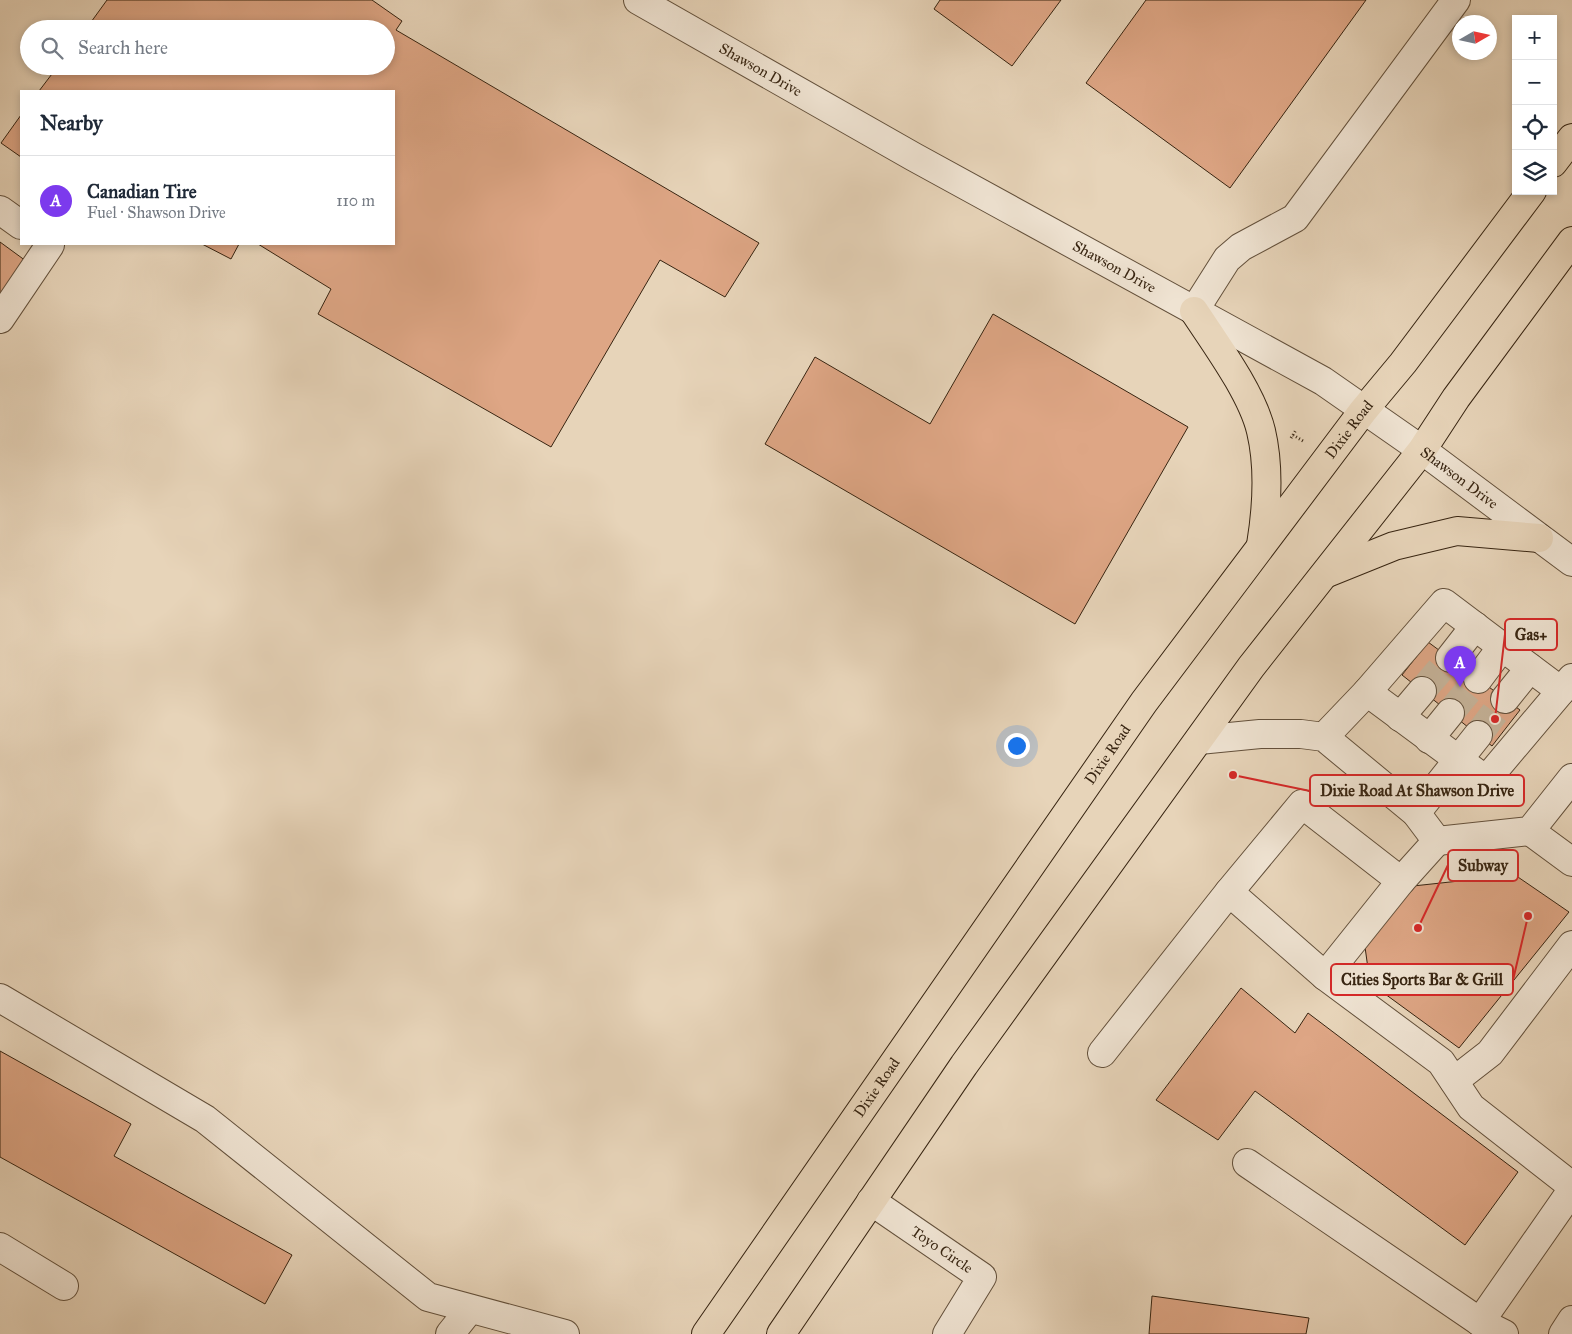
<!DOCTYPE html>
<html lang="en">
<head>
<meta charset="utf-8">
<style>
  body { margin:0; font-family:"IM FELL Great Primer",serif; background:#f6f6f7; color:#1f2937 }
  .controls { position:absolute; right:15px; top:15px; display:grid; overflow:hidden; border-radius:0px; box-shadow:0 2px 8px #0003 }
  .controls button { width:45px; height:45px; display:grid; place-items:center; padding:0; border:0; border-bottom:1px solid #e0e1e3; background:#fff; color:#1f2937; font:25px sans-serif }
  .compass { position:absolute; left:1452px; top:15px; width:45px; height:45px; border-radius:50%; background:#fff; box-shadow:0 2px 8px #0003; rotate:81deg }
  .you { position:absolute; left:1016px; top:745px; width:18px; height:18px; margin:-12px; border:4px solid #fff; border-radius:50%; background:#1a73e8; box-shadow:0 0 0 8px #1a73e833 }
  .badge { display:grid; place-items:center; width:32px; height:32px; border-radius:50%; background:#7c3aed; color:#fff; font-size:16px; font-weight:700 }
  .pin { position:absolute; translate:-50% -41px; filter:drop-shadow(0 1px 2px #0008) }
  .pin::after { content:''; position:absolute; top:26px; width:18px; height:15px; background:inherit; clip-path:polygon(0 0,100% 0,50% 100%) }
  .list { margin:0; padding:0; list-style:none }
  h2 { display:flex; justify-content:space-between; align-items:center; height:65px; margin:0; padding:0 20px; font-size:21px }
  h2 small { font-size:16px; font-weight:400; color:#747a83 }
  .list li { display:grid; grid-template-columns:32px 1fr auto; gap:15px; align-items:center; box-sizing:border-box; height:90px; padding:0 20px; border-top:1px solid #e0e1e3 }
  .list b { display:block; font-size:19px; white-space:nowrap }
  .list p { margin:0; font-size:16px; white-space:nowrap; color:#747a83 }
  .list em { font-size:16px; font-style:normal; color:#747a83 }
  .icon { flex:none; width:28px; height:28px; fill:none; stroke:currentColor; stroke-width:2; stroke-linecap:round; stroke-linejoin:round }
  .map { position:relative; flex:none; width:1572px; height:1334px; overflow:hidden }
  .search { position:absolute; background:#fff; box-shadow:0 2px 8px #0003; left:20px; top:20px; width:375px; height:55px; display:flex; align-items:center; gap:12px; box-sizing:border-box; padding:0 18px; border-radius:28px; color:#747a83; font-size:19px }
  .panel { position:absolute; background:#fff; box-shadow:0 2px 8px #0003; left:20px; top:90px; width:375px; height:155px; border-radius:0px }
  .map>svg:first-child { display:block }
</style>
</head>
<body>
<div class="map">
<svg width="1572" height="1334" viewBox="0 0 1572 1334">
  <rect width="100%" height="100%" fill="#e7d4b9"/>
  <filter id="stains"><feTurbulence type="fractalNoise" baseFrequency=".004" numOctaves="4"/><feColorMatrix values="0 0 0 0 .2 0 0 0 0 .09 0 0 0 0 .02 0 0 0 .5 -.17"/></filter>
  <radialGradient id="worn" r=".72"><stop offset=".6" stop-color="#630" stop-opacity="0"/><stop offset="1" stop-color="#630" stop-opacity=".3"/></radialGradient>
  <path fill="#dea685" stroke="#372411" d="M107 0H372L402 21 396 30 759 243 725 297 660 260 551 447 318 314 331 289 258 244H394V91H39L58 66H386V29H86Z
    M940 0H1061L1012 66 934 9Z
    M1146 0H1366L1230 188 1086 83Z
    M21 115V157L1 143Z
    M0 242 26 261 0 299Z
    M202 244H239L231 259Z
    M993 314 1188 427 1075 624 765 444 815 357 930 424Z
    M1428 642 1520 710 1492 746 1402 675Z
    M1515 875 1569 912 1459 1048 1370 983 1365 947 1413 886Z
    M1241 988 1295 1033 1308 1013 1518 1172 1465 1245 1255 1091 1218 1140 1156 1100Z
    M0 1051 131 1124 114 1156 292 1255 265 1304 0 1157Z
    M1152 1296 1309 1318 1306 1334H1149Z"/>
  <g fill="none" stroke-linecap="round" stroke-linejoin="round">
    <path stroke="#c4b197" stroke-width="28" stroke-dasharray="28 14" stroke-linecap="butt" d="M1422 691 1450 658
      M1450 713 1478 679
      M1478 735 1505 699"/>
    <g stroke="#63503b" stroke-width="30">
      <g id="minor">
        <path id="s1" d="M638 0 914 157 1323 381 1422 450 1572 562"/>
        <path d="M0 210 21 225"/>
        <path d="M1194 311 1227 259 1241 247 1295 218 1456 0"/>
        <path d="M0 319 50 245 48 244"/>
        <path d="M1450 658 1475 626"/>
        <path d="M1478 679 1502 647"/>
        <path d="M1367 692 1444 603 1561 691"/>
        <path d="M1505 699 1530 668"/>
        <path d="M1400 717 1422 691"/>
        <path d="M1324 737 1367 692 1486 780 1572 678"/>
        <path d="M1429 739 1450 713"/>
        <path d="M1199 740 1260 734H1301L1324 737 1416 813 1437 841 1401 881 1325 976 1441 1062 1471 1107 1572 1186"/>
        <path d="M1416 813 1478 735"/>
        <path d="M1530 831 1572 862"/>
        <path d="M1437 841 1530 831 1572 778"/>
        <path d="M1229 892 1302 804 1401 881"/>
        <path d="M0 998 205 1119 428 1297 565 1334"/>
        <path d="M1102 1053 1229 892 1325 976"/>
        <path d="M1454 1081 1490 1053 1572 945"/>
        <path d="M1247 1163 1480 1322 1572 1190"/>
        <path id="s2" d="M871 1201 982 1277 947 1334"/>
        <path d="M0 1247 64 1286"/>
        <path d="M1480 1322 1504 1334"/>
        <path d="M450 1334 470 1309"/>
        <path d="M1563 1334 1572 1320"/>
      </g>
    </g>
    <g stroke="#372411" stroke-width="30">
      <g id="major">
        <path d="M1553 163 1572 138"/>
        <path d="M1194 311C1215 343 1252 393 1261 431 1270 469 1267 508 1261 545"/>
        <path d="M1327 573 1394 546 1457 531 1539 538"/>
        <path id="s3" d="M706 1334 1144 702 1363 411 1403 363 1532 191"/>
        <path d="M781 1334 964 1065 1251 667 1422 450 1456 398 1572 241"/>
      </g>
    </g>
    <path stroke="#372411" stroke-width="3" stroke-dasharray="1 2.5" stroke-linecap="butt" d="M1293 435 1303 441
      M1291 438 1296 430"/>
    <use href="#minor" stroke="#efe3d2" stroke-width="28"/>
    <use href="#major" stroke="#e7d4b9" stroke-width="28"/>
  </g>
  <g text-anchor="middle" dominant-baseline="central" stroke-width="4" stroke-linejoin="round" paint-order="stroke">
    <g font-size="15" fill="#372411" stroke="#efe3d2">
      <text stroke="none"><textPath href="#s1" startOffset="141">Shawson Drive</textPath></text>
      <text stroke="none"><textPath href="#s1" startOffset="546">Shawson Drive</textPath></text>
      <text stroke="none"><textPath href="#s3" startOffset="1110">Dixie Road</textPath></text>
      <text stroke="none"><textPath href="#s1" startOffset="951">Shawson Drive</textPath></text>
      <text stroke="none"><textPath href="#s3" startOffset="705">Dixie Road</textPath></text>
      <text stroke="none"><textPath href="#s3" startOffset="300">Dixie Road</textPath></text>
      <text stroke="none"><textPath href="#s2" startOffset="86">Toyo Circle</textPath></text>
    </g>
  </g>
  <path fill="none" stroke="#d62828" stroke-width="2" d="M1495 719L1505 634M1233 775L1310 791M1418 928L1448 865M1528 916L1513 980"/>
  <g fill="#d62828" stroke="#efe3d2" stroke-width="2">
    <circle cx="1495" cy="719" r="5"/>
    <circle cx="1233" cy="775" r="5"/>
    <circle cx="1418" cy="928" r="5"/>
    <circle cx="1528" cy="916" r="5"/>
  </g>
  <g fill="#efe3d2" stroke="#d62828" stroke-width="2">
    <rect x="1505" y="619" width="52" height="31" rx="5"/>
    <rect x="1310" y="775" width="214" height="31" rx="5"/>
    <rect x="1448" y="850" width="70" height="31" rx="5"/>
    <rect x="1331" y="964" width="182" height="31" rx="5"/>
  </g>
  <g font-size="16" text-anchor="middle" font-weight="bold" fill="#372411">
    <text x="1531" y="640">Gas+</text>
    <text x="1417" y="796">Dixie Road At Shawson Drive</text>
    <text x="1483" y="871">Subway</text>
    <text x="1422" y="985">Cities Sports Bar &amp; Grill</text>
  </g>
  <rect width="100%" height="100%" filter="url(#stains)"/>
  <rect width="100%" height="100%" fill="url(#worn)"/>
</svg>
<div class="controls">
<button>+</button>
<button>−</button>
<button><svg class="icon" aria-label="locate" viewBox="0 0 24 24"><circle cx="12" cy="12" r="6"/><path d="M12 2v4M12 18v4M2 12h4M18 12h4"/></svg></button>
<button><svg class="icon" aria-label="layers" viewBox="0 0 24 24"><path d="M12 4l9 5-9 5-9-5zM3 14l9 5 9-5"/></svg></button>
</div>
<svg class="compass" viewBox="-18 -18 36 36"><path d="M0-13l5 13h-10z" fill="#e53935"/><path d="M0 13l5-13h-10z" fill="#747a83"/></svg>
<div class="you"></div>
<div class="pin badge" style="left:1460px;top:687px">A</div>
<div class="search"><svg class="icon" aria-label="search" viewBox="0 0 24 24"><circle cx="10" cy="10" r="6"/><path d="M15 15l6 6"/></svg>Search here</div>
<section class="panel">
<h2>Nearby<small></small></h2>
<ul class="list">
<li><span class="badge">A</span><div><b>Canadian Tire</b><p>Fuel · Shawson Drive</p></div><em>110 m</em></li>
</ul>
</section>
</div>
</body>
</html>
